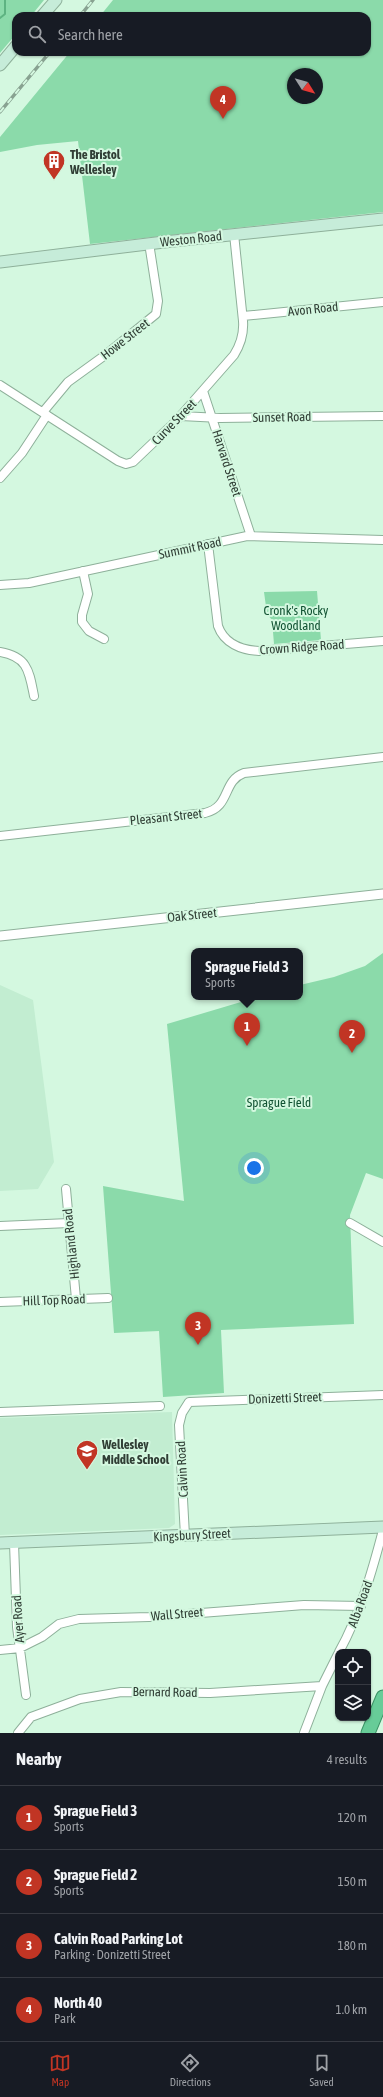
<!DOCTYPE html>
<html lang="en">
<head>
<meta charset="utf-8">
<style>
  body { margin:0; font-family:"Asap Condensed",sans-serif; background:#20242c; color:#f1f3f6 }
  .controls { position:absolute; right:12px; bottom:12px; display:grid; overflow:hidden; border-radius:8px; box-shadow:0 1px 3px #0004 }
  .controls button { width:36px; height:36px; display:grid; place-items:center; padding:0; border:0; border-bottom:1px solid #363941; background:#171b24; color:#f1f3f6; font:20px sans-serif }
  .compass { position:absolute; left:287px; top:68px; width:36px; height:36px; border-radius:50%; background:#171b24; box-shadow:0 1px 3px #0004; rotate:127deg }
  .you { position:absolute; left:254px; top:1168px; width:14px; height:14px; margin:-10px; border:3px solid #fff; border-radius:50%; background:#1a73e8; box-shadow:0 0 0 6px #1a73e833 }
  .badge { display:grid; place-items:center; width:26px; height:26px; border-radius:50%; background:#c13524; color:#fff; font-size:13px; font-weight:700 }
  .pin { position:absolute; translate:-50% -33px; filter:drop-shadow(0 1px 2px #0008) }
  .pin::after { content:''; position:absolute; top:21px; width:14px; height:12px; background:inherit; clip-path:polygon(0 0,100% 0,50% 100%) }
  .popup { position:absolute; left:191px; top:948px; width:112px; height:52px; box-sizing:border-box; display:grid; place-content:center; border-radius:8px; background:#171b24; filter:drop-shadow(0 1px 3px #0005); font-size:13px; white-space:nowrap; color:#9ea1a6 }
  .popup b { font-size:15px; color:#f1f3f6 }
  .popup::after { content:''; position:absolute; left:50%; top:100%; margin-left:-8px; border:8px solid transparent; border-top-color:#171b24 }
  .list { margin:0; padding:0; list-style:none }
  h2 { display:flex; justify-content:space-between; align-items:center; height:52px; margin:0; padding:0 16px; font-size:17px }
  h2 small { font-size:13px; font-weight:400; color:#9ea1a6 }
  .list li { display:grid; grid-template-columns:26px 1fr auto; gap:12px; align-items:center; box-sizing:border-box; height:64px; padding:0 16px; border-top:1px solid #363941 }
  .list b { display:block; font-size:15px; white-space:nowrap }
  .list p { margin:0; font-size:13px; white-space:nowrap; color:#9ea1a6 }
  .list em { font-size:13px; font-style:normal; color:#9ea1a6 }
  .icon { flex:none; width:22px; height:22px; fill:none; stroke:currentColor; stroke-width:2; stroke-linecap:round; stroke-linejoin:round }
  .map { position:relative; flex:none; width:383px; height:1733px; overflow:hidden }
  .search { position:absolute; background:#171b24; box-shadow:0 1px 3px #0004; left:12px; right:12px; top:12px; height:44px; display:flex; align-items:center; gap:10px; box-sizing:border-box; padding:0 14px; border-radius:12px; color:#9ea1a6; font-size:15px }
  .sheet { height:308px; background:#171b24 }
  nav { display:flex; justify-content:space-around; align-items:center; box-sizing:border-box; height:56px; border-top:1px solid #363941; background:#171b24; font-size:11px; color:#9ea1a6 }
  nav a { display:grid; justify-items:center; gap:2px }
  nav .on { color:#c13524 }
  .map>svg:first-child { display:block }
</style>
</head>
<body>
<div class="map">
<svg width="383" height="1733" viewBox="0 0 383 1733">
  <rect width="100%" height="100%" fill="#d4f8e0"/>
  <path fill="#c2edd1" d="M0 985 33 1000 54 1162 38 1189 0 1191Z
    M172 1412 175 1524 169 1528 0 1535V1418Z"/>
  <path fill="#8bdaaa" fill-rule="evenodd" d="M0 0H44L31 16H16V34L0 53Z
    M113 0H383V212L90 244 78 141 37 145 0 152V137L70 52H367V16H100ZM293 74H317V98H293Z
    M317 591 321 640 274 644 272 620 267 614 264 592Z
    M383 953V1179L366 1173 350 1215 354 1324 221 1330 224 1393 163 1397 159 1331 114 1333 103 1186 184 1201 167 1024 258 997H300V985L334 977 365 966Z"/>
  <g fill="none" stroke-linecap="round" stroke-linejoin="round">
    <path stroke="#5eb382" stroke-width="2" d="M0 18 5 14V0"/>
    <g stroke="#8eb09a" stroke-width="10">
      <path id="minor" d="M243 316 383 302
        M0 385 118 461 126 464 133 462 177 420 234 355C241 344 244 334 243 321L234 234
        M203 391 251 536
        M43 412 68 382 108 353 156 314 158 301 149 243
        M181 416 220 418 383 416
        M0 478 22 453 47 415
        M208 544 218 626C224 643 241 650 259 651L383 641
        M83 571 88 594 82 615V622L89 631 104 639
        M0 585 29 583 247 536 383 540
        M0 652C28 657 29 671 34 696
        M0 836 205 813C231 807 222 781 244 773L383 757
        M66 1189 76 1299
        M350 1223 383 1242
        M0 1226 69 1223
        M0 1302 108 1298
        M0 1412 160 1406
        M185 1536 179 1425 182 1413 189 1402 383 1395
        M14 1543 17 1627 26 1695
        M0 1650 20 1648 42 1637 59 1624 79 1619 149 1617 304 1605 361 1606
        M339 1652C360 1614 372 1572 383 1530
        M18 1733 31 1717 80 1699 121 1692 210 1693 322 1686
        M304 1733 322 1686 338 1654"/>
    </g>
    <g stroke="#8eb09a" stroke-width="11">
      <path id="tertiary" d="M0 936 383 894"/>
    </g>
    <g stroke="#8eb09a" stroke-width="13">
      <path id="secondary" d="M42 16 56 0
        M0 65 16 46
        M0 262 164 242 383 219
        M0 1543 383 1527"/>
    </g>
    <g stroke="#3b9265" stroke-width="15">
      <path id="trunk" d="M368 1733 383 1697"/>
    </g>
    <use href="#minor" stroke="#fff" stroke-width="8"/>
    <use href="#tertiary" stroke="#fff" stroke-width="9"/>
    <use href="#secondary" stroke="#c6ecd9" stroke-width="11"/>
    <use href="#trunk" stroke="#67cc98" stroke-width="13"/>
    <g stroke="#88a291" stroke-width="3.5">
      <path id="rail" d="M80 16 93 0
        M0 112 50 52"/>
    </g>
    <use href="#rail" stroke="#d4f8e0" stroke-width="2" stroke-dasharray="6" stroke-linecap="butt"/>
  </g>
  <defs>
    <g id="building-pin" transform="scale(1.15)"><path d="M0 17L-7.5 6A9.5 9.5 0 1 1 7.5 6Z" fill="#c13524" stroke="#d4f8e0"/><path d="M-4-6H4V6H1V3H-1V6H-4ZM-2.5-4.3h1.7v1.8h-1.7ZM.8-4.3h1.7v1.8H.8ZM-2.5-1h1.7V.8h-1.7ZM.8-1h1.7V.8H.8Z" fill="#fff"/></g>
    <g id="school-pin" transform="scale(1.15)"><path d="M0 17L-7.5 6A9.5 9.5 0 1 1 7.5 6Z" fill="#c13524" stroke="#d4f8e0"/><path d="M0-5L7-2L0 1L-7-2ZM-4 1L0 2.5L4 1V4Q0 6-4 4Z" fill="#fff"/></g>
  </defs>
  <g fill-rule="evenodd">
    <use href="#building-pin" x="54" y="161"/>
    <use href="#school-pin" x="87" y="1451"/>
  </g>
  <g text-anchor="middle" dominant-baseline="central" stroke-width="4" stroke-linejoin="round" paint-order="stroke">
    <g font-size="13" font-weight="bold" fill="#303e35" stroke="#d4f8e0" text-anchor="start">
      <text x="70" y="154">The Bristol<tspan x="70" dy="15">Wellesley</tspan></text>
      <text x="102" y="1444">Wellesley<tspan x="102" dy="15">Middle School</tspan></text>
    </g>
    <g font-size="13" fill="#303e35" stroke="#d4f8e0">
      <text transform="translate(191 239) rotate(-6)">Weston Road</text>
      <text transform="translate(313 309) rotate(-6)">Avon Road</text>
      <text transform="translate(125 339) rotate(-38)">Howe Street</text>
      <text transform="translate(282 417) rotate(-1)">Sunset Road</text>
      <text transform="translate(174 422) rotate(-46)">Curve Street</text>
      <text transform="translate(227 463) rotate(72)">Harvard Street</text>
      <text transform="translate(190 548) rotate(-12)">Summit Road</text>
      <text transform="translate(302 647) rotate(-4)">Crown Ridge Road</text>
      <text transform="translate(166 817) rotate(-6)">Pleasant Street</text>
      <text transform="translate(192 915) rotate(-6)">Oak Street</text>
      <text transform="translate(71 1244) rotate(-96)">Highland Road</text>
      <text transform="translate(54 1300) rotate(-2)">Hill Top Road</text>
      <text transform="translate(285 1398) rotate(-2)">Donizetti Street</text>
      <text transform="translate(182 1469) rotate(-93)">Calvin Road</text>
      <text transform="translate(192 1535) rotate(-3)">Kingsbury Street</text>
      <text transform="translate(360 1604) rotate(-70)">Alba Road</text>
      <text transform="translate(177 1614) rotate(-5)">Wall Street</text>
      <text transform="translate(18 1619) rotate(-94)">Ayer Road</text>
      <text transform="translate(165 1692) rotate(1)">Bernard Road</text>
    </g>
    <g font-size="13" fill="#125333" stroke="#d4f8e0">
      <text x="296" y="610">Cronk's Rocky<tspan x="296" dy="15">Woodland</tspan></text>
      <text x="279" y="1102">Sprague Field</text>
    </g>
  </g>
</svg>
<div class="controls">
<button><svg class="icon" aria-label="locate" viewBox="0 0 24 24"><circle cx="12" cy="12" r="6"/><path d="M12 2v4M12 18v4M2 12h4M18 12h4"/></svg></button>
<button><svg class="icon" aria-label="layers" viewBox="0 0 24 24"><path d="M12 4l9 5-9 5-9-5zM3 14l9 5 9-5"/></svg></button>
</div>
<svg class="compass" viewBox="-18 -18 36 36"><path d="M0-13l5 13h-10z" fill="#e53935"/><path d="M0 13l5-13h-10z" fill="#9ea1a6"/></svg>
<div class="you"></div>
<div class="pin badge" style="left:247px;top:1046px">1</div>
<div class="popup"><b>Sprague Field 3</b>Sports</div>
<div class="pin badge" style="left:352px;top:1053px">2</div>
<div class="pin badge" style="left:198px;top:1345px">3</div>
<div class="pin badge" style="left:223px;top:119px">4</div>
<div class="search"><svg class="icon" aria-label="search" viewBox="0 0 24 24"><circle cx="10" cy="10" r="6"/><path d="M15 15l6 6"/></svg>Search here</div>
</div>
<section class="sheet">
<h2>Nearby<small>4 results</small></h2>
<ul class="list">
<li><span class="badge">1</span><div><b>Sprague Field 3</b><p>Sports</p></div><em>120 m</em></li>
<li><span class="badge">2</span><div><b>Sprague Field 2</b><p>Sports</p></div><em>150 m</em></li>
<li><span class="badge">3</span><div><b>Calvin Road Parking Lot</b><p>Parking · Donizetti Street</p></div><em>180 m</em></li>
<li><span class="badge">4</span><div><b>North 40</b><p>Park</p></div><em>1.0 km</em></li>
</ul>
</section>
<nav>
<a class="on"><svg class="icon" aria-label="map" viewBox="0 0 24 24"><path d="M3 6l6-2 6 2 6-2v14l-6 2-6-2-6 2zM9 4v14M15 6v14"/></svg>Map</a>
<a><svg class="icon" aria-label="directions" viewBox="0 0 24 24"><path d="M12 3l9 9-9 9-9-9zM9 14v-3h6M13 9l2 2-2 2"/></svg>Directions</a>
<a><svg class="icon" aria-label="saved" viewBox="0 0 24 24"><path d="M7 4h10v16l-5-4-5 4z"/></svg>Saved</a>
</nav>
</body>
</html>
